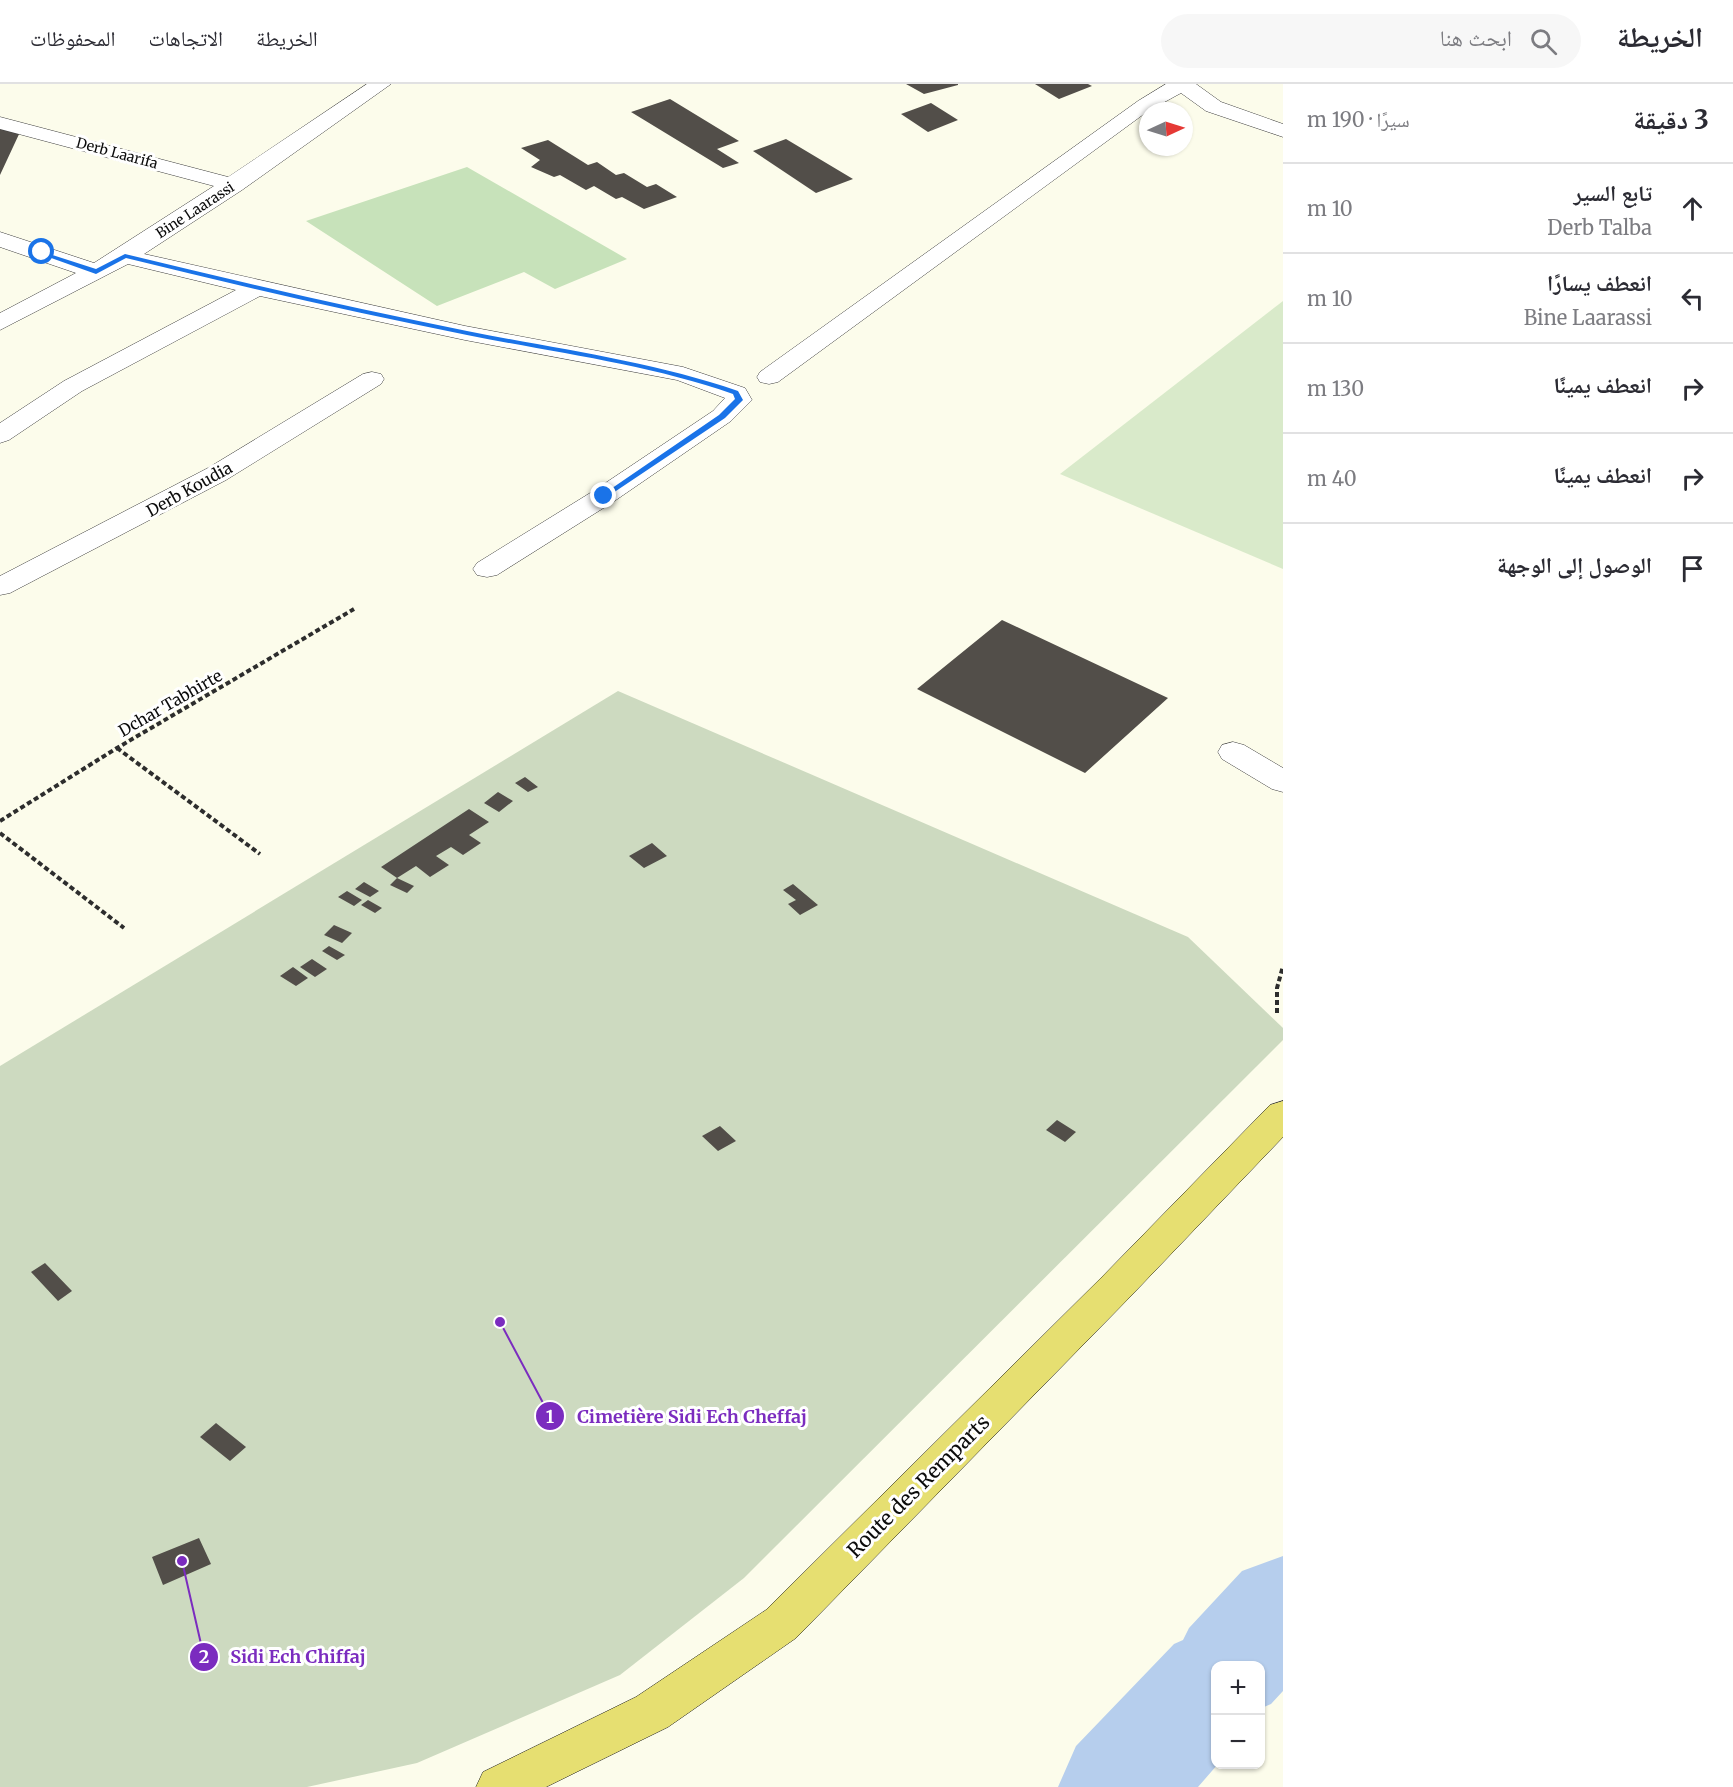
<!DOCTYPE html>
<html lang="ar">
<head>
<meta charset="utf-8">
<style>
  body { margin:0; font-family:Merriweather,"Noto Naskh Arabic",serif; background:#f7f7f7; color:#2b2b33; direction:rtl }
  .controls { position:absolute; right:18px; bottom:18px; display:grid; overflow:hidden; border-radius:12px; box-shadow:0 2px 4px #0004 }
  .controls button { width:54px; height:54px; display:grid; place-items:center; padding:0; border:0; border-bottom:2px solid #e1e1e2; background:#fff; color:#2b2b33; font:30px sans-serif }
  .compass { position:absolute; left:1139px; top:18px; width:54px; height:54px; border-radius:50%; background:#fff; box-shadow:0 2px 4px #0004; rotate:86deg }
  .stop { position:absolute; width:18px; height:18px; margin:-14px; border:4px solid #1a73e8; border-radius:50%; background:#fff }
  .stop.end { background:#1a73e8; border-color:#fff; box-shadow:0 2px 6px #0008 }
  .list { margin:0; padding:0; list-style:none }
  h2 { display:flex; justify-content:space-between; align-items:center; height:78px; margin:0; padding:0 24px; font-size:26px }
  h2 small { font-size:20px; font-weight:400; color:#7c7c81 }
  .list li { display:grid; grid-template-columns:39px 1fr auto; gap:18px; align-items:center; box-sizing:border-box; height:90px; padding:0 24px; border-top:2px solid #e1e1e2 }
  .list b { display:block; font-size:22px; white-space:nowrap }
  .list p { margin:0; font-size:20px; white-space:nowrap; color:#7c7c81 }
  .list em { font-size:20px; font-style:normal; color:#7c7c81 }
  .icon { flex:none; width:33px; height:33px; fill:none; stroke:currentColor; stroke-width:2; stroke-linecap:round; stroke-linejoin:round }
  .map { position:relative; flex:none; width:1283px; height:1703px; overflow:hidden; direction:ltr }
  header { display:flex; align-items:center; gap:36px; box-sizing:border-box; height:84px; padding:0 30px; background:#fff; border-bottom:2px solid #e1e1e2 }
  header strong { font-size:28px }
  nav { display:flex; gap:33px; margin-inline-start:auto; font-size:21px }
  .search { width:420px; height:54px; background:#f7f7f7; display:flex; align-items:center; gap:15px; box-sizing:border-box; padding:0 21px; border-radius:33px; color:#7c7c81; font-size:22px }
  main { display:flex }
  aside { flex:1; background:#fff }
  .map>svg:first-child { display:block }
</style>
</head>
<body>
<header>
<strong>الخريطة</strong>
<div class="search"><svg class="icon" aria-label="search" viewBox="0 0 24 24"><circle cx="10" cy="10" r="6"/><path d="M15 15l6 6"/></svg>ابحث هنا</div>
<nav><a>الخريطة</a><a>الاتجاهات</a><a>المحفوظات</a></nav>
</header>
<main>
<aside>
<h2>3 دقيقة<small>سيرًا · 190 m</small></h2>
<ul class="list">
<li><svg class="icon" aria-label="ahead" viewBox="0 0 24 24"><path d="M12 20V5M6 11l6-6 6 6"/></svg><div><b>تابع السير</b><p>Derb Talba</p></div><em>10 m</em></li>
<li><svg class="icon" aria-label="left" viewBox="0 0 24 24"><path d="M17 20v-9H6M10 6l-5 5 5 5"/></svg><div><b>انعطف يسارًا</b><p>Bine Laarassi</p></div><em>10 m</em></li>
<li><svg class="icon" aria-label="right" viewBox="0 0 24 24"><path d="M7 20v-9h11M14 6l5 5-5 5"/></svg><div><b>انعطف يمينًا</b></div><em>130 m</em></li>
<li><svg class="icon" aria-label="right" viewBox="0 0 24 24"><path d="M7 20v-9h11M14 6l5 5-5 5"/></svg><div><b>انعطف يمينًا</b></div><em>40 m</em></li>
<li><svg class="icon" aria-label="arrive" viewBox="0 0 24 24"><path d="M6 21V4h12l-3 4 3 4H6"/></svg><div><b>الوصول إلى الوجهة</b></div></li>
</ul>
</aside>
<div class="map">
<svg width="1283" height="1703" viewBox="0 0 1283 1703">
  <rect width="100%" height="100%" fill="#fcfceb"/>
  <path fill="#c7e2ba" d="M467 83 627 175 555 205 524 188 437 222 306 137Z"/>
  <path fill="#cddac0" d="M618 607 1188 853 1283 944V956L744 1494 620 1591 417 1679 307 1703H0V982Z"/>
  <path fill="#d9eaca" d="M1283 217V485L1060 390Z"/>
  <g fill="none" stroke-linecap="round" stroke-linejoin="round">
    <path fill="#b6ceed" fill-rule="evenodd" d="M1283 1472V1607L1271 1620 1264 1623 1260 1630V1582H1216V1680H1218L1198 1703H1058L1076 1662 1174 1560 1183 1556 1189 1544 1242 1487Z"/>
  </g>
  <path fill="#524e49" d="M906 0H958V1L924 10Z
    M1035 0H1088L1092 2 1059 15Z
    M670 15 739 57 717 65 739 79 723 84 631 28Z
    M931 19 958 36 928 48 901 30Z
    M0 42 20 48 0 91Z
    M786 55 853 95 816 109 753 67Z
    M548 56 588 81 597 78 616 91 624 89 647 103 656 100 677 113 644 125 622 113 616 115 594 102 586 106 560 91 554 93 531 83 540 76 521 64Z
    M1002 536 1168 614 1085 689 917 605Z
    M525 693 538 703 528 708 515 699Z
    M498 708 513 717 499 728 484 719Z
    M469 725 489 738 469 751 481 759 463 771 451 763 436 772 449 781 430 793 416 782 397 794 381 783Z
    M652 759 667 772 644 784 629 772Z
    M397 794 414 802 407 809 390 801Z
    M364 798 379 807 370 813 355 805Z
    M793 800 818 821 800 831 788 820 796 816 783 806Z
    M347 807 362 816 354 822 338 813Z
    M368 816 382 824 375 829 361 821Z
    M334 841 352 849 342 859 324 851Z
    M329 862 345 871 337 876 322 867Z
    M312 875 327 885 315 893 300 883Z
    M293 883 308 894 296 902 280 892Z
    M1057 1036 1076 1048 1065 1058 1046 1046Z
    M720 1042 736 1057 718 1067 702 1052Z
    M45 1179 72 1207 58 1217 31 1188Z
    M216 1339 246 1363 230 1377 200 1353Z
    M199 1454 211 1480 163 1501 152 1473Z"/>
  <g fill="none" stroke-linecap="round" stroke-linejoin="round">
    <g stroke="#3e3e3e" stroke-width="1">
      <path id="minor" d="M367 0H391L242 106 144 170 465 242 683 283 745 304 752 316 731 337 613 418 497 491 487 493 477 491 473 485 477 479 595 406 713 327 725 314 677 296 465 256 260 212 82 307 9 356 0 359V339L64 297 236 206 128 180 0 246V229L76 189 0 163V148L94 179 214 102 0 45V33L228 93Z
        M1166 0H1196L1221 18 1283 40V53L1206 27 1181 9 1148 27 778 298 769 300 760 298 757 293 760 288 1138 17Z
        M372 288 381 290 384 295 381 300 226 396 10 509 0 511V492L208 384 363 290Z
        M1233 658 1244 661 1283 684V708L1272 705 1222 675 1218 668 1222 661Z"/>
    </g>
    <g stroke="#1c1c1c" stroke-width="1">
      <path id="major" d="M1283 1017V1053L1128 1215 796 1554 668 1643 546 1703H476L483 1688 636 1613 766 1526 1102 1193 1270 1021Z"/>
    </g>
    <path stroke="#2d2d2d" stroke-width="4" stroke-dasharray="5 3" stroke-linecap="butt" d="M117 664 260 770
      M0 737 117 664 354 525
      M0 749 124 844
      M1277 929V904L1283 882"/>
    <use href="#minor" fill="#fff" fill-rule="evenodd"/>
    <use href="#major" fill="#e6df71" fill-rule="evenodd"/>
  </g>
  <path fill="#1a73e8" d="M40 167 96 185 125 170C239 198 353 224 467 247 558 265 651 277 738 307L743 316 725 334 604 415 602 411 719 331 735 315 733 310C647 280 556 269 467 251 353 228 239 202 126 174L96 190 40 170Z"/>
  <g text-anchor="middle" dominant-baseline="central" stroke-width="6" stroke-linejoin="round" paint-order="stroke">
    <g font-size="14" fill="#0b0b0b" stroke="#fff">
      <text transform="translate(117 69) rotate(15)">Derb Laarifa</text>
      <text transform="translate(195 126) rotate(-33)">Bine Laarassi</text>
    </g>
    <g font-size="16" fill="#0b0b0b" stroke="#fff">
      <text transform="translate(189 405) rotate(-29)">Derb Koudia</text>
      <text transform="translate(170 619) rotate(-30)">Dchar Tabhirte</text>
    </g>
    <g font-size="20" fill="#0b0b0b" stroke="#fff">
      <text transform="translate(918 1402) rotate(-45)">Route des Remparts</text>
    </g>
  </g>
  <path fill="none" stroke="#7b2cbf" stroke-width="2" d="M500 1238L550 1332M182 1477L204 1573"/>
  <g fill="#7b2cbf" stroke="#fff" stroke-width="2">
    <circle cx="500" cy="1238" r="6"/>
    <circle cx="182" cy="1477" r="6"/>
    <circle cx="550" cy="1332" r="15"/>
    <circle cx="204" cy="1573" r="15"/>
  </g>
  <g font-size="18" text-anchor="middle" font-weight="bold" fill="#fff">
    <text x="550" y="1339">1</text>
    <text x="204" y="1579">2</text>
  </g>
  <g font-size="18" text-anchor="middle" font-weight="bold" fill="#7b2cbf" stroke="#fff" stroke-width="6" stroke-linejoin="round" paint-order="stroke">
    <text x="692" y="1339">Cimetière Sidi Ech Cheffaj</text>
    <text x="298" y="1579">Sidi Ech Chiffaj</text>
  </g>
</svg>
<div class="controls">
<button>+</button>
<button>−</button>
</div>
<svg class="compass" viewBox="-18 -18 36 36"><path d="M0-13l5 13h-10z" fill="#e53935"/><path d="M0 13l5-13h-10z" fill="#7c7c81"/></svg>
<div class="stop" style="left:42px;top:168px"></div>
<div class="stop end" style="left:604px;top:412px"></div>
</div>
</main>
</body>
</html>
